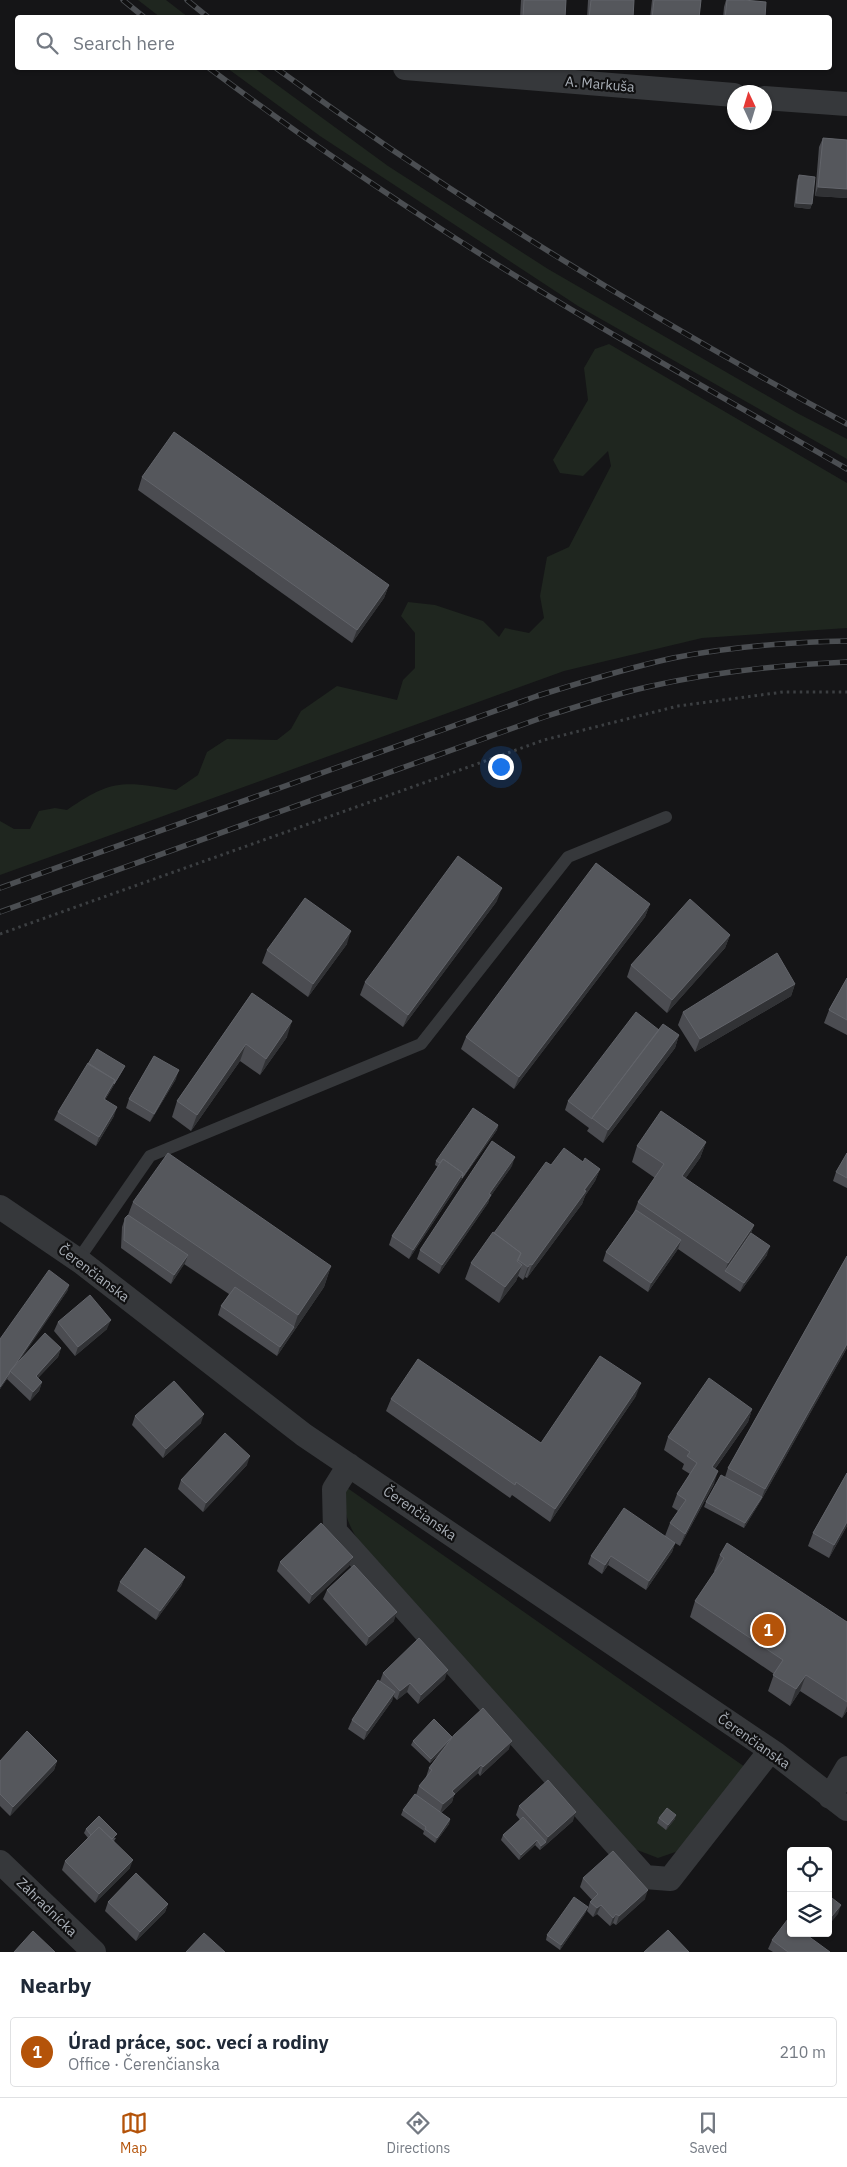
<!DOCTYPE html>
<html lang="en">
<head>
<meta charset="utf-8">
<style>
  body { margin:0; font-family:"IBM Plex Sans",sans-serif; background:#f2f2f3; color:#1f2937 }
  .controls { position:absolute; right:15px; bottom:15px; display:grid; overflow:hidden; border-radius:5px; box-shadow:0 1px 4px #0004 }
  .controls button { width:45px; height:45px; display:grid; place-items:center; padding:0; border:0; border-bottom:1px solid #e0e1e3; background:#fff; color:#1f2937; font:25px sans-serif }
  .compass { position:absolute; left:727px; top:85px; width:45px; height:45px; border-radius:50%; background:#fff; box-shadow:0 1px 4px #0004; rotate:356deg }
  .you { position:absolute; left:500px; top:766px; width:18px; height:18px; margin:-12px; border:4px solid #fff; border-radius:50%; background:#1a73e8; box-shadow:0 0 0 8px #1a73e833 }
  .badge { display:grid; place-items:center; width:32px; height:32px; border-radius:50%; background:#b45309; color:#fff; font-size:16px; font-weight:700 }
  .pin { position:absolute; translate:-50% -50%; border:2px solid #fff; box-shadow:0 1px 5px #0006 }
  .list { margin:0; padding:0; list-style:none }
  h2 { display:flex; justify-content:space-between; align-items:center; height:65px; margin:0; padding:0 20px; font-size:21px }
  h2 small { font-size:16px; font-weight:400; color:#747a83 }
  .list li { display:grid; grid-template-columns:32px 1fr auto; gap:15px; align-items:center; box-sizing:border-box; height:70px; margin:0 10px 10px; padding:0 10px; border:1px solid #e0e1e3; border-radius:5px }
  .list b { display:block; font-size:19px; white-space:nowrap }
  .list p { margin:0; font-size:16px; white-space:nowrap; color:#747a83 }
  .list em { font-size:16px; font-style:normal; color:#747a83 }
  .icon { flex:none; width:28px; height:28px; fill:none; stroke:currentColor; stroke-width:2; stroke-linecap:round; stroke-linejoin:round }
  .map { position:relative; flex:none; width:847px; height:1952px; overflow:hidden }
  .search { position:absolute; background:#fff; box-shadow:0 1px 4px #0004; left:15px; right:15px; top:15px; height:55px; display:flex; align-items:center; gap:12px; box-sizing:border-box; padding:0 18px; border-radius:5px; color:#747a83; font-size:19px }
  .sheet { height:145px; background:#fff }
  nav { display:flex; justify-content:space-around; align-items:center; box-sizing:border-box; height:70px; border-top:1px solid #e0e1e3; background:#fff; font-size:14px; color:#747a83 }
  nav a { display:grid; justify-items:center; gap:2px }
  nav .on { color:#b45309 }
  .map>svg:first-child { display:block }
</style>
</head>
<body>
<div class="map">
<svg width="847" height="1952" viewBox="0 0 847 1952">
  <rect width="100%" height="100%" fill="#151517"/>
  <path fill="#1f261f" d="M138 0H166L188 17H160Z
    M227 68H254L388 166 548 269 797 413 847 439V459L578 306 320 136Z
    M609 344 847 483V628L702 638 564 671 0 875V821L14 829H30L39 811 55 808 67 810C111 779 124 781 176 790L198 775 207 752 227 739 277 740 291 729 301 711 337 686 397 700 403 680 415 668V633L401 616 408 602 435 605 483 621 499 637 505 628 529 633 544 618 540 596 547 557 569 547 611 466 608 451 583 476 560 473 553 460 588 400 584 368 595 349Z
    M346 1487 745 1767 684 1849 658 1858 632 1848 361 1545C348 1524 342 1513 346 1487Z"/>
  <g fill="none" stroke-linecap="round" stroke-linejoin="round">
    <path stroke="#3c3f42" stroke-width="3" stroke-dasharray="2.5 4" stroke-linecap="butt" d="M0 934 544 740 678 706 783 692H847"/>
    <path stroke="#36383b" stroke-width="12" d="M78 1260 150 1156 421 1044 568 857 666 817"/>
    <path stroke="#36383b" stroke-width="24" d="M405 68 734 95
      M764 98 847 104
      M0 1207 81 1262 304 1435 776 1754 847 1809
      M349 1465 334 1489 335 1531 645 1877 670 1879 770 1751
      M830 1797 847 1768
      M0 1862 94 1952"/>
    <g stroke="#4b4e52" stroke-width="5.5">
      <path id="rail" d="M123 0 145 18
        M187 0 209 18
        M209 68C289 128 371 184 455 238 583 320 716 393 847 469
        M276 68C458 201 649 317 847 424
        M0 888 537 696C582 682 627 668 673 658 730 647 789 642 847 641
        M0 912 544 717C578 706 612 695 647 687 713 672 779 665 847 662"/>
    </g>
    <use href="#rail" stroke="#101011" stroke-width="4" stroke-dasharray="11" stroke-linecap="butt"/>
  </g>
  <path fill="#4b4c51" d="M521 0H566L565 18H520Z
    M588 0H634L633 18H587Z
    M652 0H701L699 18H650Z
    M726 0H744L765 18H723L724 7Z
    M823 138 847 140V198L815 196 819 147Z
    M799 175 812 204 810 209 794 207 797 180Z
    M142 477 389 585 384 598 352 643 138 490Z
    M497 901 403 1027 360 995 365 982Z
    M650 904 645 917 514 1089 461 1049 466 1037Z
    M730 935 725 948 667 1013 627 977 631 965Z
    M347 944 308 997 262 963 267 950Z
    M847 978V1035L824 1023 829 1010Z
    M795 984 791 996 695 1052 678 1025 683 1012Z
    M252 993 287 1037 260 1075 240 1061 191 1131 172 1117 177 1101Z
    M659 1030 679 1035 675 1048 603 1143 587 1131 589 1128 565 1110 568 1101Z
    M123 1070 105 1100 114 1116 96 1146 54 1120 58 1112Z
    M176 1079 150 1122 126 1108 129 1099Z
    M498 1125 497 1130 460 1182 409 1259 389 1245 392 1236 438 1167 435 1165 436 1161Z
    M706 1142 700 1158 685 1179 754 1225 751 1233 767 1255 740 1292 678 1249 648 1292 603 1261 606 1252 634 1212 638 1202 655 1178 632 1162 637 1146Z
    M847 1153V1188L833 1181 836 1172Z
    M583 1162 600 1169 595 1181 585 1196 582 1204 527 1278 525 1277 523 1280 518 1276 516 1281 499 1303 465 1279 471 1263 494 1233 551 1165Z
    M512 1166 490 1197 488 1203 439 1274 417 1259 420 1250Z
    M133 1202 331 1266 324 1287 277 1356 218 1315 221 1306 229 1294 184 1264 171 1284 121 1248 122 1227 125 1218 128 1215Z
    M847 1256V1348L760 1502 744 1528 704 1507 706 1502 725 1477 728 1468Z
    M68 1290 20 1359 61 1348 58 1357 38 1378 42 1382 39 1391 30 1401 7 1379 0 1389V1339Z
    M58 1322 107 1329 75 1356 54 1331Z
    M636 1396 550 1522 512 1495 510 1498 386 1411 391 1399 541 1443Z
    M752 1409 748 1422 715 1469 714 1484 680 1546 675 1543 672 1552 646 1590 608 1565 602 1574 588 1564 591 1556 665 1536 670 1523 678 1511 672 1507 677 1494 690 1474 682 1469 684 1464 664 1450 668 1437Z
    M135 1416 201 1423 163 1458 132 1425Z
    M247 1465 203 1512 178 1489 181 1480Z
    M847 1473V1526L829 1558 808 1546 813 1533Z
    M720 1555 847 1622V1711L842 1718 800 1691 790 1706 768 1691 774 1674 690 1617 695 1601 715 1572 714 1571Z
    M353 1557 349 1566 309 1604 277 1571 280 1562Z
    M185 1577 181 1586 156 1620 117 1591 120 1582Z
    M327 1590 394 1621 366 1646 323 1599Z
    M383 1673 445 1679 418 1704 407 1692 397 1700 393 1696 392 1701 364 1740 348 1729 352 1720 380 1681Z
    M452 1737 509 1749 480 1776 478 1773 454 1795 452 1802 441 1813 450 1819 449 1824 435 1843 423 1834 424 1831 401 1815 403 1810 416 1795 419 1786 426 1778V1777L429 1768 442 1751 430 1763 411 1745 413 1741Z
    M0 1761H57L54 1770 10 1816 0 1806Z
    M519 1806 573 1821 540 1850 535 1845 519 1860 501 1840 503 1835 520 1820 516 1815Z
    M659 1818 675 1819 666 1830 657 1823Z
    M86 1829 116 1838 114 1841 130 1868 95 1903 62 1870 65 1861 88 1838 84 1833Z
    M583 1878 645 1899 616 1925 613 1923 610 1926 597 1914 593 1917 587 1911 590 1902 592 1900 580 1887Z
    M108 1902 168 1904 165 1912 136 1941 105 1911Z
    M586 1912 560 1950 546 1940 547 1935Z
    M791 1933 830 1952H773L768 1949 772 1940Z"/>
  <path fill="#313235" d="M818 187 847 189V198L815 196Z
    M796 203 812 204 810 209 794 207Z
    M389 585 384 598 352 643 357 630Z
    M502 888 497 901 403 1027 408 1015Z
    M650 904 645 917 514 1089 519 1077Z
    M351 931 347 944 308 997 313 984Z
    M730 935 725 948 667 1013 672 1000Z
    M795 984 791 996 695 1052 700 1039Z
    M292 1021 287 1037 260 1075 266 1059Z
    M679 1035 675 1048 603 1143 608 1130Z
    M246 1044 240 1061 191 1131 197 1115Z
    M125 1066 123 1070 100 1108 104 1099Z
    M179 1070 176 1079 150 1122 154 1114Z
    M117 1107 114 1116 96 1146 99 1137Z
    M498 1125 497 1130 460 1182 409 1259 413 1250 463 1173Z
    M706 1142 700 1158 676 1192 682 1176Z
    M515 1157 512 1166 490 1197 488 1203 439 1274 442 1265 489 1194Z
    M600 1169 595 1181 585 1196 582 1204 527 1278 532 1265Z
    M754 1225 748 1241 725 1271 728 1263Z
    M681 1240 678 1249 648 1292 651 1283Z
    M770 1246 767 1255 740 1292 744 1283Z
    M188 1255 185 1263 171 1284 174 1275Z
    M530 1264 525 1277 523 1280 528 1267Z
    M522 1265 516 1281 499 1303 505 1287Z
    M331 1266 324 1287 277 1356 280 1347 294 1327 298 1315Z
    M69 1285 68 1290 12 1372 11 1371Z
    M111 1320 107 1329 75 1356 78 1347Z
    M847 1344V1348L760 1502 744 1528 745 1523 762 1497 765 1489Z
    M61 1348 58 1357 32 1384 36 1376Z
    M9 1374 7 1379 0 1389V1387Z
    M42 1382 39 1391 30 1401 33 1392Z
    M641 1383 636 1396 550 1522 555 1509Z
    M752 1409 748 1422 707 1480 712 1467Z
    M204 1414 201 1423 163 1458 166 1449Z
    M250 1456 247 1465 203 1512 206 1503Z
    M718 1471 714 1484 680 1546 685 1534Z
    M847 1522V1526L829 1558 834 1545Z
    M675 1543 672 1552 646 1590 649 1581Z
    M611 1556 608 1565 602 1574 605 1565Z
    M353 1557 349 1566 309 1604 312 1595Z
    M185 1577 181 1586 156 1620 160 1611Z
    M397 1612 394 1621 366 1646 369 1637Z
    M448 1670 445 1679 418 1704 421 1695Z
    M806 1675 800 1691 790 1706 796 1689Z
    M410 1683 407 1692 397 1700 400 1691Z
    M395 1692 392 1701 364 1740 367 1731Z
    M847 1706V1711L842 1718Z
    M453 1737 451 1742 430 1763 431 1759Z
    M512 1741 509 1749 480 1776 483 1767Z
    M57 1761 54 1770 10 1816 13 1807Z
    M481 1765 478 1773 454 1795 452 1802 440 1813 443 1804 452 1791Z
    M576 1812 573 1821 540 1850 541 1846 546 1842 548 1837Z
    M676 1815 675 1819 666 1830 668 1825Z
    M450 1819 449 1824 435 1843 437 1838Z
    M537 1840 535 1845 519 1860 521 1855Z
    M133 1860 130 1868 95 1903 99 1894Z
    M648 1890 645 1899 616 1925 619 1916Z
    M168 1904 165 1912 136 1941 140 1932Z
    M601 1905 597 1914 593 1917 597 1908Z
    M841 1905 838 1914 828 1926V1921Z
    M588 1907 586 1912 560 1950 561 1945Z
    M616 1914 613 1923 610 1926 613 1918Z"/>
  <path fill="#55575c" stroke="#62646a" d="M524 0H566L565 18H523Z
    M591 0H634L633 18H589Z
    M654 0H701L699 18H652Z
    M727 0H744L766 2 765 18H725Z
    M823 138 847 140V189L818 187Z
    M799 175 815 177 812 204 796 203Z
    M174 432 389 585 357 630 142 477Z
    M458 856 502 888 408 1015 365 982Z
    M596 863 650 904 519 1077 466 1037Z
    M305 898 351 931 313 984 267 950Z
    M690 899 730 935 672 1000 631 965Z
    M777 953 795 984 700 1039 683 1012Z
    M847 978V1020L829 1010Z
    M252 993 292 1021 266 1059 246 1044 197 1115 177 1101Z
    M636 1012 659 1030 592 1118V1119L568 1101Z
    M663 1024 679 1035 608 1130 592 1118Z
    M97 1049 125 1066 114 1084 115 1080 88 1064Z
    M154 1056 179 1070 154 1114 129 1099Z
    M88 1063 115 1080 104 1099 117 1107 99 1137 58 1112Z
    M473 1108 498 1125 462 1178 463 1173 443 1159 440 1163 436 1161Z
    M661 1111 706 1142 682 1176 754 1225 728 1263 638 1202 664 1164 637 1146Z
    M492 1141 515 1157 489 1194 491 1195 442 1265 420 1250Z
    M564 1148 583 1162 585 1158 600 1169 584 1190 586 1191 532 1265 530 1264 528 1267 518 1260 521 1253 494 1233 546 1162 551 1165Z
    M168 1153 331 1266 298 1315 133 1202Z
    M847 1153V1178L836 1172Z
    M443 1159 463 1173 413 1250 392 1236Z
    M636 1210 681 1240 651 1283 606 1252Z
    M128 1215 188 1255 174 1275 124 1240 125 1218Z
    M493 1232 521 1253 517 1261 522 1265 505 1287 471 1263Z
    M751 1233 770 1246 744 1283 725 1271Z
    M847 1256V1344L765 1489 728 1468Z
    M49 1270 69 1285 15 1365 10 1371 9 1374 0 1387V1339Z
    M235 1287 294 1327 280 1347 221 1306Z
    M90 1295 111 1320 78 1347 58 1322Z
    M45 1333 61 1348 36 1376 42 1382 33 1392 10 1371Z
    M600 1356 641 1383 555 1509 516 1482 515 1485 391 1399 418 1359 541 1443Z
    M709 1378 752 1409 712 1467 718 1471 685 1534 670 1523 686 1500 677 1494 697 1463 687 1456 690 1452 668 1437Z
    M174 1381 204 1414 166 1449 135 1416Z
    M225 1433 250 1456 206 1503 181 1480Z
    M847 1473V1522L834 1545 813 1533Z
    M721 1475 762 1497 745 1523 706 1502Z
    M624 1508 675 1543 649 1581 611 1556 605 1565 591 1556Z
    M321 1523 353 1557 312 1595 280 1562Z
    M727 1543 847 1622V1702L806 1675 796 1689 773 1675 783 1660 695 1601 724 1558 720 1555Z
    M145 1548 185 1577 160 1611 120 1582Z
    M354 1565 397 1612 369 1637 327 1590Z
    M419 1638 448 1670 421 1695 410 1683 400 1691 383 1673Z
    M378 1680 395 1692 367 1731 352 1720Z
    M483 1708 512 1741 483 1767 481 1765 452 1791 455 1794 443 1804 419 1786 432 1770 429 1768 454 1735Z
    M434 1719 452 1737 431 1759 413 1741Z
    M27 1731 57 1761 13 1807 0 1794V1761Z
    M548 1780 576 1812 548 1837 519 1806Z
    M415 1794 450 1819 437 1838 425 1829 426 1827 403 1810Z
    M667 1808 676 1815 668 1825 659 1818Z
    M99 1816 117 1834 112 1839 99 1827 91 1835 86 1829Z
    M523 1817 546 1842 541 1846 537 1840 521 1855 503 1835Z
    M99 1827 133 1860 99 1894 65 1861Z
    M613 1851 648 1890 619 1916 616 1914 613 1918 601 1905 597 1908 590 1902 598 1894 583 1878Z
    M136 1873 168 1904 140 1932 108 1902Z
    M828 1895 841 1905 828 1921Z
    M574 1897 588 1907 561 1945 547 1935Z
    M791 1915V1933H804L830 1952H788L772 1940Z
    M668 1930 689 1952H644Z
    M33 1931 55 1952H14Z
    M204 1933 225 1952H186Z"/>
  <g text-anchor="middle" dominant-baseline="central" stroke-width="4.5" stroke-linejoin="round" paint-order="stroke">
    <g font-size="14" fill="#a8aeb6" stroke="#101011">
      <text transform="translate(600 84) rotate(5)">A. Markuša</text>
      <text transform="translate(94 1273) rotate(37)">Čerenčianska</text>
      <text transform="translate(420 1513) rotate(34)">Čerenčianska</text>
      <text transform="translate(754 1741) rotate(35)">Čerenčianska</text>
      <text transform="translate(47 1907) rotate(44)">Záhradnícka</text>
    </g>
  </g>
</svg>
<div class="controls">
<button><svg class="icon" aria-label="locate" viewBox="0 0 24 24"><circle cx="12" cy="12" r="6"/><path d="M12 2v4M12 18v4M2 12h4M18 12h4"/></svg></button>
<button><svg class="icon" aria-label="layers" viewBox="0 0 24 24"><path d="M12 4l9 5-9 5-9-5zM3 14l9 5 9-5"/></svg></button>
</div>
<svg class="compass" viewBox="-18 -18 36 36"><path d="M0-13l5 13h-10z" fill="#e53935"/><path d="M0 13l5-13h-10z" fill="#747a83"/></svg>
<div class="you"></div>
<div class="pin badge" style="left:768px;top:1630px">1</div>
<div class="search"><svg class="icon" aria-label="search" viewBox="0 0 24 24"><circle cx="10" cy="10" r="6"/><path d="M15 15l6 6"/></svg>Search here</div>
</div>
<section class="sheet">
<h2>Nearby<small></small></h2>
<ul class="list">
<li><span class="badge">1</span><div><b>Úrad práce, soc. vecí a rodiny</b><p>Office · Čerenčianska</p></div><em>210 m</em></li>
</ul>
</section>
<nav>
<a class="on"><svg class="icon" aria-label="map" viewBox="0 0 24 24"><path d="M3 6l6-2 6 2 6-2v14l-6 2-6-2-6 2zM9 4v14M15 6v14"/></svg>Map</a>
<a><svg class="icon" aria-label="directions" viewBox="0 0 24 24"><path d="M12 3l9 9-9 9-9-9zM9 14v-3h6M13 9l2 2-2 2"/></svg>Directions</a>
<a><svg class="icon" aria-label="saved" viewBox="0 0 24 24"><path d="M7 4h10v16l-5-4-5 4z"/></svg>Saved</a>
</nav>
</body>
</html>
